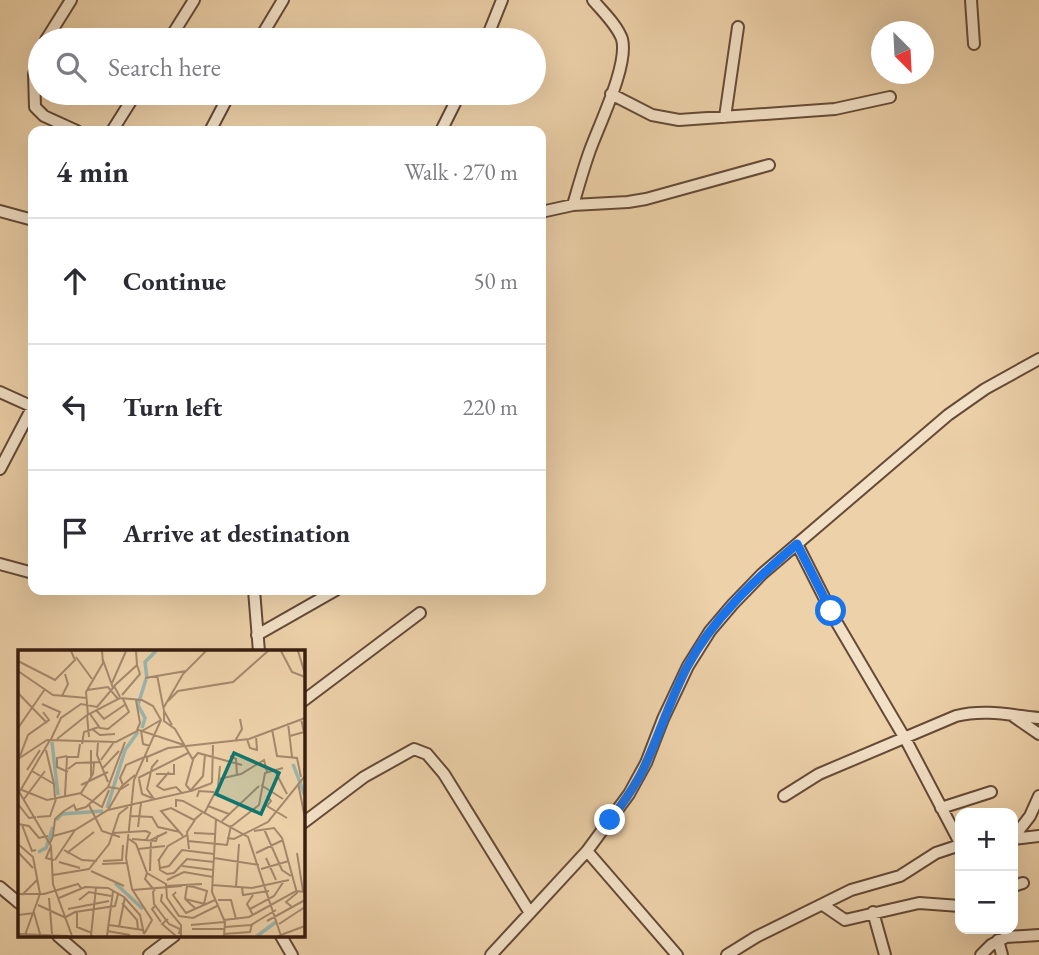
<!DOCTYPE html>
<html lang="en">
<head>
<meta charset="utf-8">
<style>
  body { margin:0; font-family:"EB Garamond",serif; background:#f2f2f3; color:#2b2b33 }
  .controls { position:absolute; right:21px; bottom:21px; display:grid; overflow:hidden; border-radius:14px; box-shadow:0 7px 28px #0002 }
  .controls button { width:63px; height:63px; display:grid; place-items:center; padding:0; border:0; border-bottom:2px solid #e1e1e2; background:#fff; color:#2b2b33; font:35px sans-serif }
  .compass { position:absolute; left:871px; top:21px; width:63px; height:63px; border-radius:50%; background:#fff; box-shadow:0 7px 28px #0002; rotate:156deg }
  .stop { position:absolute; width:21px; height:21px; margin:-16px; border:5px solid #1a73e8; border-radius:50%; background:#fff }
  .stop.end { background:#1a73e8; border-color:#fff; box-shadow:0 2px 7px #0008 }
  .list { margin:0; padding:0; list-style:none }
  h2 { display:flex; justify-content:space-between; align-items:center; height:91px; margin:0; padding:0 28px; font-size:30px }
  h2 small { font-size:23px; font-weight:400; color:#7c7c81 }
  .list li { display:grid; grid-template-columns:46px 1fr auto; gap:21px; align-items:center; box-sizing:border-box; height:126px; padding:0 28px; border-top:2px solid #e1e1e2 }
  .list b { display:block; font-size:26px; white-space:nowrap }
  .list em { font-size:23px; font-style:normal; color:#7c7c81 }
  .icon { flex:none; width:38px; height:38px; fill:none; stroke:currentColor; stroke-width:2; stroke-linecap:round; stroke-linejoin:round }
  .map { position:relative; flex:none; width:1039px; height:955px; overflow:hidden }
  .search { position:absolute; background:#fff; box-shadow:0 7px 28px #0002; left:28px; top:28px; width:518px; height:77px; display:flex; align-items:center; gap:18px; box-sizing:border-box; padding:0 24px; border-radius:38px; color:#7c7c81; font-size:26px }
  .panel { position:absolute; background:#fff; box-shadow:0 7px 28px #0002; left:28px; top:126px; width:518px; height:469px; border-radius:14px }
  .map>svg:first-child { display:block }
</style>
</head>
<body>
<div class="map">
<svg width="1039" height="955" viewBox="0 0 1039 955">
  <rect width="100%" height="100%" fill="#edd1a9"/>
  <filter id="stains"><feTurbulence type="fractalNoise" baseFrequency=".00286" numOctaves="4"/><feColorMatrix values="0 0 0 0 .2 0 0 0 0 .09 0 0 0 0 .02 0 0 0 .5 -.17"/></filter>
  <radialGradient id="worn" r=".72"><stop offset=".6" stop-color="#630" stop-opacity="0"/><stop offset="1" stop-color="#630" stop-opacity=".3"/></radialGradient>
  <g fill="none" stroke-linecap="round" stroke-linejoin="round">
    <g stroke="#654a37" stroke-width="14">
      <path id="minor" d="M971 0 974 44
        M46 40 71 0
        M169 40 194 0
        M259 40 283 0
        M486 40 502 0
        M40 54 34 74 35 107 44 116 77 131
        M611 94 652 115 679 120 835 109 890 97
        M725 117 738 27
        M112 131 136 93
        M210 131 230 93
        M441 131 460 93
        M573 205C578 188 583 170 589 153 598 127 629 65 622 39 617 25 603 12 593 0
        M0 211 33 220
        M541 212 573 205 628 202 646 199 769 165
        M0 392 33 407
        M0 469 33 406
        M797 544 837 623 907 742 960 843
        M0 564 33 573
        M254 590 259 652
        M257 635 336 590
        M303 701 420 613
        M1013 716 1039 734
        M784 796 819 774 956 716C984 709 1010 715 1039 718
        M941 808 991 792
        M303 823 364 777 414 749 427 754 444 774 530 913
        M1013 838 1030 816 1039 796
        M1013 839 1039 836
        M587 851 677 955
        M1013 886 1023 883
        M0 887 19 903
        M823 905 845 920 919 903 960 906
        M873 912 885 955
        M58 936 80 955
        M281 936 292 955
        M1006 937 1039 935
        M998 940 1002 955
        M149 955 174 936
        M491 955 587 851 629 794 646 763 663 719 688 666 710 631 733 604 762 574 948 415 985 389 1039 359
        M727 955 756 937 851 890 900 876 936 853 960 845
        M981 955 991 945 1006 937 1005 929"/>
    </g>
    <use href="#minor" stroke="#f3e1c7" stroke-width="10"/>
  </g>
  <g fill="none" stroke-linecap="round" stroke-linejoin="round">
    <path stroke="#1a73e8" stroke-width="9" d="M610 820C624 802 638 783 647 761 661 730 671 698 687 667 713 618 755 580 797 544L831 611"/>
  </g>
  <g transform="translate(18 650)">
    <rect width="287" height="287" fill="#edd1a9"/>
    <path fill="none" stroke="#9ab6af" stroke-width="3.5" d="M129 29 127 12 138 1M124 78 127 68 120 55 128 29M34 92 40 145M275 114 287 146M89 158 107 100 120 82M38 170 44 164 85 161M20 202 28 198 35 177M97 233 125 259M239 286 258 272"/>
    <path fill="none" stroke="#a5896c" stroke-width="2" d="M263 1 274 22 287 27M280 1 287 24M58 7 74 29M0 11 37 30 57 10 53 1M0 21 35 45 69 48M139 25 146 61 154 75M127 28 168 21M94 33 108 1M69 40 90 37 100 49M0 43 29 73M104 45 122 24 119 15M44 46 50 34 47 24M102 47 96 36 119 15 118 1M118 50 122 73 119 80M150 51 160 41 215 32 250 1M24 54 42 62 39 68M146 57 165 24 188 1M78 60 86 69 108 54M72 64 82 78 90 79 111 62 105 49M69 65 71 87M70 65 68 42 85 13 84 1M270 73 274 107M0 78 27 39M74 79 82 85 97 84M254 79 259 106 279 108 283 127M123 80 125 94 132 96M124 81 143 70M272 86 286 82 283 69M33 89 43 68 63 54 79 57 95 38 85 10M39 89 69 65 102 48 124 50 135 56 143 70 116 130 108 208 114 239 134 270 126 284M229 89 232 98 239 100 238 86M217 91 224 79 222 69M80 93 79 105 90 132M64 94 66 82 81 77M28 100 36 134M2 106 10 85 31 70 25 62M49 106 39 108V117L50 122M212 106 218 109 219 125M0 109 29 90 98 92 121 80 166 95M175 109 180 103 224 115M83 110 96 92M129 112V107L150 98 231 89 287 68M50 119 58 113 82 112M84 119 101 101M256 119 269 144M9 120 22 100M14 121 36 134 37 149M151 122 139 136 146 140 158 137 164 143M138 124H156V114M73 127V100M120 128 170 103M121 129 124 144 134 148M201 129 223 124 246 110 249 122M194 133 195 95M280 133 287 168M63 135 90 122M105 135 102 128 108 115 129 106M243 135 265 149M90 137 103 139 111 134M0 140 33 196 35 234 54 286M4 140 29 150 63 143 75 124 76 113M173 140 185 126 187 105M2 141 32 90M173 141 194 133M63 144 84 157 91 140M47 146 49 107H60L62 94M249 146 253 151 249 156 269 168M179 147 181 141 196 142M6 149 27 121M136 149 129 139 134 117 140 110M0 154 11 168 18 167M71 155 84 181 102 187M190 156 200 137 202 116M158 157V150L165 151 230 187 263 286M90 160 104 136 117 125M186 164 190 156 211 164M113 166 134 167 140 177 162 182M19 167 32 166 38 149M198 169 194 242 207 272 206 286M204 171 241 136M0 174 11 176 21 188 30 186M4 175 14 201 18 200M214 176 241 155 247 123 265 118M120 177 123 153M246 179 264 220 273 226M236 181 256 178 264 188 279 243 268 252 274 257M95 183 128 181 132 183 128 190M176 183 197 184M35 186 37 169 46 161 56 155 58 160 68 157 90 137 107 92M165 186 143 161 153 158 176 170 184 163M209 188 216 189 250 172 287 126 286 118M111 189 118 194 129 223 148 234 149 248 161 266 175 268 199 256M114 189 138 191 140 185M170 191 209 195 213 175M32 193 35 186 57 180 90 160 173 141 168 135 175 110 157 79 146 71V61M0 194 15 207 22 244 7 285M33 196 28 208 36 210M120 199 147 196M171 199 169 182 177 170M46 200 64 210 79 211M0 202 15 218M49 203 76 182M238 203 265 190M279 203 285 241M196 208 241 215M248 208 258 230M37 210 57 180M141 210 142 220 149 224 156 223 169 209 196 212M85 211 104 210 105 195M140 211 150 196 169 185M41 212 62 218M84 214 108 213M164 216 195 220M142 218 151 216 164 200 196 204M243 219 271 211M73 221 106 236M132 221 133 190 149 182M129 223 127 229 137 241M35 225 71 219 91 194 101 164 110 157M149 230 166 222 195 227M194 235 234 238 271 230M148 236 184 234M218 237 221 194M224 238 225 245 251 241M114 240 164 236M135 241 136 254 151 274 162 279 161 284M158 242 155 245 168 263 197 250M0 244H26L60 234 63 238M144 244 143 251 163 275V286M4 245 19 230M235 245 229 254 235 265M31 248 34 284M41 248 67 237 90 238 106 247 122 265 126 284M167 249 169 236 176 237 189 241 186 254M61 250 71 242 93 246M200 250H213L218 269M104 253 119 270 120 280M20 255 46 267M138 255 134 259 143 272M50 259 91 251M178 259 167 249 187 254M232 259 256 246 266 231M59 262V277L74 283M0 265 16 263 22 284M46 268 57 262 97 256 100 244M150 269 144 274 158 286M206 270 231 267 278 241 287 242M249 271 287 250M261 274 287 257M91 275 125 280M173 275 206 272M101 277 107 247M207 277 233 275 258 260M174 279H207M89 281 112 285M0 284 51 286M206 284 232 282 234 274M73 286 78 237M89 286 95 241M260 286 287 276"/>
    <path fill="#0f766e" fill-opacity="0.15" stroke="#0f766e" stroke-width="3.5" d="M216 103 261 123 243 164 198 144Z"/>
    <rect width="287" height="287" fill="none" stroke="#381d11" stroke-width="3.5"/>
  </g>
  <rect width="100%" height="100%" filter="url(#stains)"/>
  <rect width="100%" height="100%" fill="url(#worn)"/>
</svg>
<div class="controls">
<button>+</button>
<button>−</button>
</div>
<svg class="compass" viewBox="-18 -18 36 36"><path d="M0-13l5 13h-10z" fill="#e53935"/><path d="M0 13l5-13h-10z" fill="#7c7c81"/></svg>
<div class="stop" style="left:831px;top:611px"></div>
<div class="stop end" style="left:610px;top:820px"></div>
<div class="search"><svg class="icon" aria-label="search" viewBox="0 0 24 24"><circle cx="10" cy="10" r="6"/><path d="M15 15l6 6"/></svg>Search here</div>
<section class="panel">
<h2>4 min<small>Walk · 270 m</small></h2>
<ul class="list">
<li><svg class="icon" aria-label="ahead" viewBox="0 0 24 24"><path d="M12 20V5M6 11l6-6 6 6"/></svg><div><b>Continue</b></div><em>50 m</em></li>
<li><svg class="icon" aria-label="left" viewBox="0 0 24 24"><path d="M17 20v-9H6M10 6l-5 5 5 5"/></svg><div><b>Turn left</b></div><em>220 m</em></li>
<li><svg class="icon" aria-label="arrive" viewBox="0 0 24 24"><path d="M6 21V4h12l-3 4 3 4H6"/></svg><div><b>Arrive at destination</b></div></li>
</ul>
</section>
</div>
</body>
</html>
